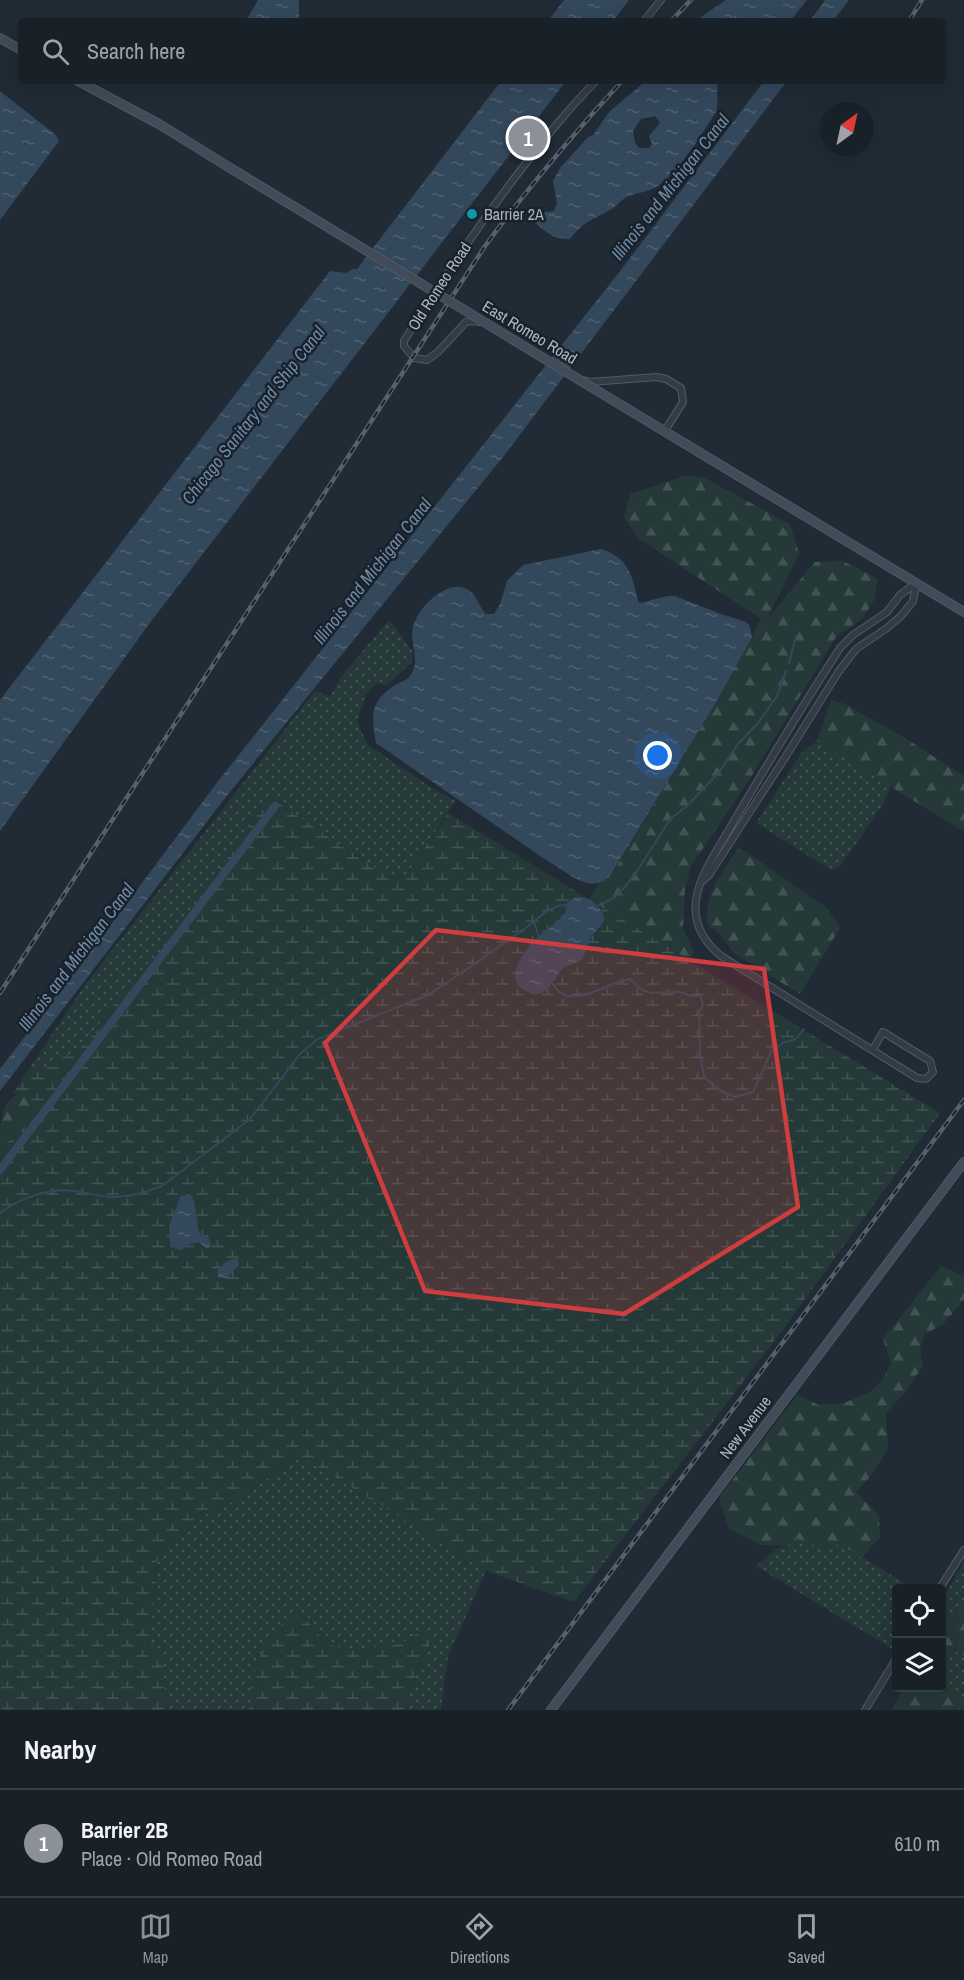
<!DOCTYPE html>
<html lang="en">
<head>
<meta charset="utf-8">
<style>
  body { margin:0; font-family:"Archivo Narrow",sans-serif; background:#212830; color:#f1f3f6 }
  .controls { position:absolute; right:18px; bottom:18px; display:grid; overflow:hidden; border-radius:6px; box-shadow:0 6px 24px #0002 }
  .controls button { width:54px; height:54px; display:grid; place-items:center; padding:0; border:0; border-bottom:2px solid #363e45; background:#182028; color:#f1f3f6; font:30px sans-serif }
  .compass { position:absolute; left:820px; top:102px; width:54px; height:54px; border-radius:50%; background:#182028; box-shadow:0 6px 24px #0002; rotate:33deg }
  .you { position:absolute; left:658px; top:756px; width:21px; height:21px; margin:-15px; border:4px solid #fff; border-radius:50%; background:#1a73e8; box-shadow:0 0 0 9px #1a73e833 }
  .badge { display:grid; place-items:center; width:39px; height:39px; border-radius:50%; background:#8c9099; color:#fff; font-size:20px; font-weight:700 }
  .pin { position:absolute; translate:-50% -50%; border:3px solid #fff; box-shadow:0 2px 6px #0006 }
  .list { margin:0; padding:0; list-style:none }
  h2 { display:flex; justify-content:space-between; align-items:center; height:78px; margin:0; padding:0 24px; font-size:26px }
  h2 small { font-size:20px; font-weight:400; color:#9fa3a8 }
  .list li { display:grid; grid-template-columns:39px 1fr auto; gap:18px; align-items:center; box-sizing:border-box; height:108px; padding:0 24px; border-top:2px solid #363e45 }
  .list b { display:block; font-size:22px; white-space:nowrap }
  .list p { margin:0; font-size:20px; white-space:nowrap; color:#9fa3a8 }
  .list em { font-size:20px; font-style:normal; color:#9fa3a8 }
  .icon { flex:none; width:33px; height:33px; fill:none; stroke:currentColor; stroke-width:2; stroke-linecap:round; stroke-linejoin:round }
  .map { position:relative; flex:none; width:964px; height:1710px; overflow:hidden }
  .search { position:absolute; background:#182028; box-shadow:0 6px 24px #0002; left:18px; right:18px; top:18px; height:66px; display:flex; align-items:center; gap:15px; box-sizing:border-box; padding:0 21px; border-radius:6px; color:#9fa3a8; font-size:22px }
  .sheet { height:186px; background:#182028 }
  nav { display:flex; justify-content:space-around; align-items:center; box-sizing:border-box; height:84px; border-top:2px solid #363e45; background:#182028; font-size:16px; color:#9fa3a8 }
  nav a { display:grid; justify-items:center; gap:3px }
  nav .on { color:#8c9099 }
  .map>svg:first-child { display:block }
</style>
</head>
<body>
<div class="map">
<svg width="964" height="1710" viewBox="0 0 964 1710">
  <defs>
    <pattern id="grass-dots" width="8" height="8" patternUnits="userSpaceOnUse" patternTransform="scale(1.5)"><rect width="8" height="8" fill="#253938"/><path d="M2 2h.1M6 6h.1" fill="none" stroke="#425353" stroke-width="1.8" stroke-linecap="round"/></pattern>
    <pattern id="forest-firs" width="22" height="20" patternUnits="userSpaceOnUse" patternTransform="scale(1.5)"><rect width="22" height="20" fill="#253938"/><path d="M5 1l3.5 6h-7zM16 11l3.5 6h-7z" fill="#425353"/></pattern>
    <pattern id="wetland-marsh" width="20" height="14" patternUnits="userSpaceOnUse" patternTransform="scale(1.5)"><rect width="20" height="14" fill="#253938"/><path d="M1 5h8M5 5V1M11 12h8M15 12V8" fill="none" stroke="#425353"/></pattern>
    <pattern id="water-ripples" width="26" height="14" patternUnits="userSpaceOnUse" patternTransform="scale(1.5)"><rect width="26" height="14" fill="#34485c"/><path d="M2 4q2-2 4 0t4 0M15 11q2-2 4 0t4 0" fill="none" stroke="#4f6072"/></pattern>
  </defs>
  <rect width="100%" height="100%" fill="#202b35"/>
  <path fill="url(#grass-dots)" d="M389 620 412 650V662L387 685 376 684 366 695 357 721 367 744 429 786 455 801 406 876 392 879 268 796 134 998 118 999 79 1050 64 1056 55 1067H30L84 986 315 691 330 697 340 678Z
    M817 741 891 786 882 806 841 865 831 870 756 823 802 752Z
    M299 1455 486 1571 448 1657 441 1710H404L406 1698 429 1647 422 1631 400 1644 351 1651 325 1643 311 1625 249 1710H164L166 1703 150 1640 158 1556 209 1512 239 1499Z
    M795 1538 822 1548 841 1544 912 1588H896V1646L894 1650 756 1566 779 1547 788 1546Z
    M964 1562V1603H962L946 1645 964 1656V1699L942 1684V1600Z"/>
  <path fill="url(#forest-firs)" d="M685 476 703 477 790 524 799 553 767 619 815 562 843 561 878 579 874 600 863 618 836 637 746 785 691 866 685 888 683 928 694 953 689 960 589 899 599 883 605 881 611 876 715 704 761 619 638 538 624 517 630 494Z
    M831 700 845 704 908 740 964 776V832L817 741Z
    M739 847 827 908 840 928 800 994 735 954 721 935 707 924C705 892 722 873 739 847Z
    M25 1090 37 1110 27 1127 0 1148C0 1121 0 1099 25 1090Z
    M941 1266 964 1276V1300L943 1324 924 1335 920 1349 923 1366 903 1395 886 1413 888 1448 869 1478 856 1492 879 1515 880 1537 862 1558 841 1544 822 1548 795 1538 788 1546 761 1545 729 1529 719 1498 797 1395 819 1405 844 1403 870 1392 883 1380 891 1362 883 1339Z
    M962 1603H964V1656L946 1645 942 1637 951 1616Z
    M942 1684 964 1699V1710H891L904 1688H942Z"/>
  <path fill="url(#wetland-marsh)" d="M268 796 392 879 406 876 448 813 940 1113 782 1331 574 1602 486 1571 299 1455 239 1499 209 1512 158 1556 150 1640 163 1663 166 1703 164 1710H0V1148L27 1127 37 1110 25 1091 12 1094 30 1067H55L64 1056 79 1050 118 999 134 998Z
    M296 1616 303 1618 311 1625 325 1643 351 1651 400 1644 422 1631 429 1636 430 1642 429 1647 406 1698 404 1710H249C252 1701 250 1691 252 1681 256 1658 273 1624 296 1616Z"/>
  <path fill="url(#water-ripples)" fill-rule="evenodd" d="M258 0H299V21H246Z
    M564 0H629L613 21H548Z
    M726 0H807L790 21H695Z
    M825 0H849L833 21H810Z
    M501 81H566L149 624 0 831V700L330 271 346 273 353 269H357Z
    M642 81H718C716 92 719 101 716 112 700 136 683 167 659 185 649 193 636 192 625 198 620 201 616 207 610 210 592 220 584 221 570 239 554 240 546 232 534 222L533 217 541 213 554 211 557 203 553 181 560 168 587 138 593 135 610 111 641 85ZM655 116 660 123 649 136 652 144 649 148H639L635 143 633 131 641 119Z
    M764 81H787L503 457 229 793 0 1091V1069L112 923 216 784 624 266Z
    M0 91 56 135 59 141 0 220Z
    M601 549C629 558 632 575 638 601L640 603 668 596H675L718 613 746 622 750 626 752 637 715 704 610 876C591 896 568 872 549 862L376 743C371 715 370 700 397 684 403 681 408 680 412 673 419 660 412 647 412 633 413 612 445 578 467 589 476 593 479 607 486 614H494L500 604 507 581 523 565Z
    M577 897C592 897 600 906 605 919 601 926 595 931 591 938 587 944 587 952 582 959 576 965 567 964 561 970 554 979 551 989 539 994 534 996 530 993 526 991 504 980 521 959 530 944L563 916 566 911 565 905 570 900Z
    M190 1194 194 1201 199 1233 208 1237 211 1243 209 1248H206L199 1242 191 1244 180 1250 171 1247C169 1239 168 1229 171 1221 173 1212 179 1205 180 1196Z
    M238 1258 239 1264 227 1278H219L217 1271 227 1261Z"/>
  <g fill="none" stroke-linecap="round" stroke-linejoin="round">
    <path stroke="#34485c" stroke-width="2" d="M789 663 796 636
      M599 905 612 899 623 889 634 876 670 819 688 805 720 771 738 744 758 723 777 696 786 671
      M534 922 539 937
      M553 984C566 1009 597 990 615 983 620 981 625 980 630 979L642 990 651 993 680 992 691 996H700L703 1004 699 1014 700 1054 704 1077 721 1091 735 1097 753 1092 772 1050 783 1043 796 1039 804 1029
      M0 1213C17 1200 43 1190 65 1190 81 1191 96 1196 111 1197 128 1198 147 1192 162 1186L250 1119 301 1053 318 1039 428 995 470 967 534 922 545 912 558 906 565 905"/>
    <path stroke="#34485c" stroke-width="8" d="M0 1170 275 806"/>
    <g stroke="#515a64" stroke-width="8">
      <path id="minor" d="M644 21 661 0
        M480 322 471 321 466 322 438 352 427 360 414 358 404 346V341C438 285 474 232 513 180 539 146 565 112 596 81
        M582 380 590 382 657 377 666 379 681 388 683 402 664 432
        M703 881 709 875 786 756 839 671 856 649 887 628 901 616 913 601 916 584
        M873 1049 883 1032 930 1061 933 1072 926 1079 917 1078 721 956C704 942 693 923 696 900 700 872 721 845 734 821 768 763 803 705 840 648L853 635 887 612 900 595 916 583
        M940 1588 964 1550
        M865 1710 896 1659"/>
    </g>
    <g stroke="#515a64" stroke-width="10">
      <path id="secondary" d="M0 38 21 50
        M78 81 159 124 227 166
        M606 396 964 612
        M551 1710 964 1162"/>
    </g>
    <use href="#minor" stroke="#333c46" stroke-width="6"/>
    <use href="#secondary" stroke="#414c58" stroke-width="8"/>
    <g stroke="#55616d" stroke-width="4.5">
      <path id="rail" d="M671 21 691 0
        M909 21 922 0
        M0 993 485 246C528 188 573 134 622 81
        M508 1710 964 1100"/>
    </g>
    <use href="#rail" stroke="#19212a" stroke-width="2" stroke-dasharray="7" stroke-linecap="butt"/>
    <g stroke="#515a64" stroke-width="10" stroke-linecap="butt">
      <path id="secondary-bridge" d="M227 166 606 396"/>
    </g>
    <use href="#secondary-bridge" stroke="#414c58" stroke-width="8"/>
  </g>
  <path fill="#d03d3f" fill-opacity="0.2" stroke="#d03d3f" stroke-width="4.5" stroke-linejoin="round" d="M436 930 764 969 798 1207 624 1314 425 1291 325 1043Z"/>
  <circle fill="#0f9aa8" stroke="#19212a" stroke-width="2" cx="472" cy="214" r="6"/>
  <g text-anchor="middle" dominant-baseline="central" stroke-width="5" stroke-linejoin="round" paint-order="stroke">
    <g font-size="16" fill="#adb7c3" stroke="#19212a" text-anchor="start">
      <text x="484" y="214">Barrier 2A</text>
    </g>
    <g font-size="16" fill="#adb7c3" stroke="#19212a">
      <text transform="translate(439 286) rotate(-57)">Old Romeo Road</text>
      <text transform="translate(530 332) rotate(31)">East Romeo Road</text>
      <text transform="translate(745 1427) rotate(-53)">New Avenue</text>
    </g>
    <g font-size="18" font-style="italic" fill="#6f8ba6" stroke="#19212a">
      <text transform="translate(670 187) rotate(-52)">Illinois and Michigan Canal</text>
      <text transform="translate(253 415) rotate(-52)">Chicago Sanitary and Ship Canal</text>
      <text transform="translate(372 571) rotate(-52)">Illinois and Michigan Canal</text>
      <text transform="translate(76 957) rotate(-53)">Illinois and Michigan Canal</text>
    </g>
  </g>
</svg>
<div class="controls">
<button><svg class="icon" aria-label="locate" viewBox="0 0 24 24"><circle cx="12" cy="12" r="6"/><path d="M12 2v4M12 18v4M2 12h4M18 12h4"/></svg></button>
<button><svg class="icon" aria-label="layers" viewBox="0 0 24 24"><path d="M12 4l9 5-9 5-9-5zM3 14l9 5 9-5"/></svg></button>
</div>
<svg class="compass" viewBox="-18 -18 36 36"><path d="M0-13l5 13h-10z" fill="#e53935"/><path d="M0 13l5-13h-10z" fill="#9fa3a8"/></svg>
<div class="you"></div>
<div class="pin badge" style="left:528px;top:138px">1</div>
<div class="search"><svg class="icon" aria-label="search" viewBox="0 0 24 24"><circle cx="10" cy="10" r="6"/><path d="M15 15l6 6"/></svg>Search here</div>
</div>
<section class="sheet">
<h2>Nearby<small></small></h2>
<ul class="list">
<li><span class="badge">1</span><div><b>Barrier 2B</b><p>Place · Old Romeo Road</p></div><em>610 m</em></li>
</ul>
</section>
<nav>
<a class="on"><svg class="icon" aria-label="map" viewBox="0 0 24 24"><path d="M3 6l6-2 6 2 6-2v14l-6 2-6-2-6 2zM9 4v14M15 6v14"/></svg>Map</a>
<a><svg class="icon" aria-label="directions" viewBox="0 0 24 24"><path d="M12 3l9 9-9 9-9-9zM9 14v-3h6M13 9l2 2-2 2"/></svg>Directions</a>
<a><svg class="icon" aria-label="saved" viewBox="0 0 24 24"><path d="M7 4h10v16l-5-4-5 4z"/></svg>Saved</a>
</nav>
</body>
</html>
